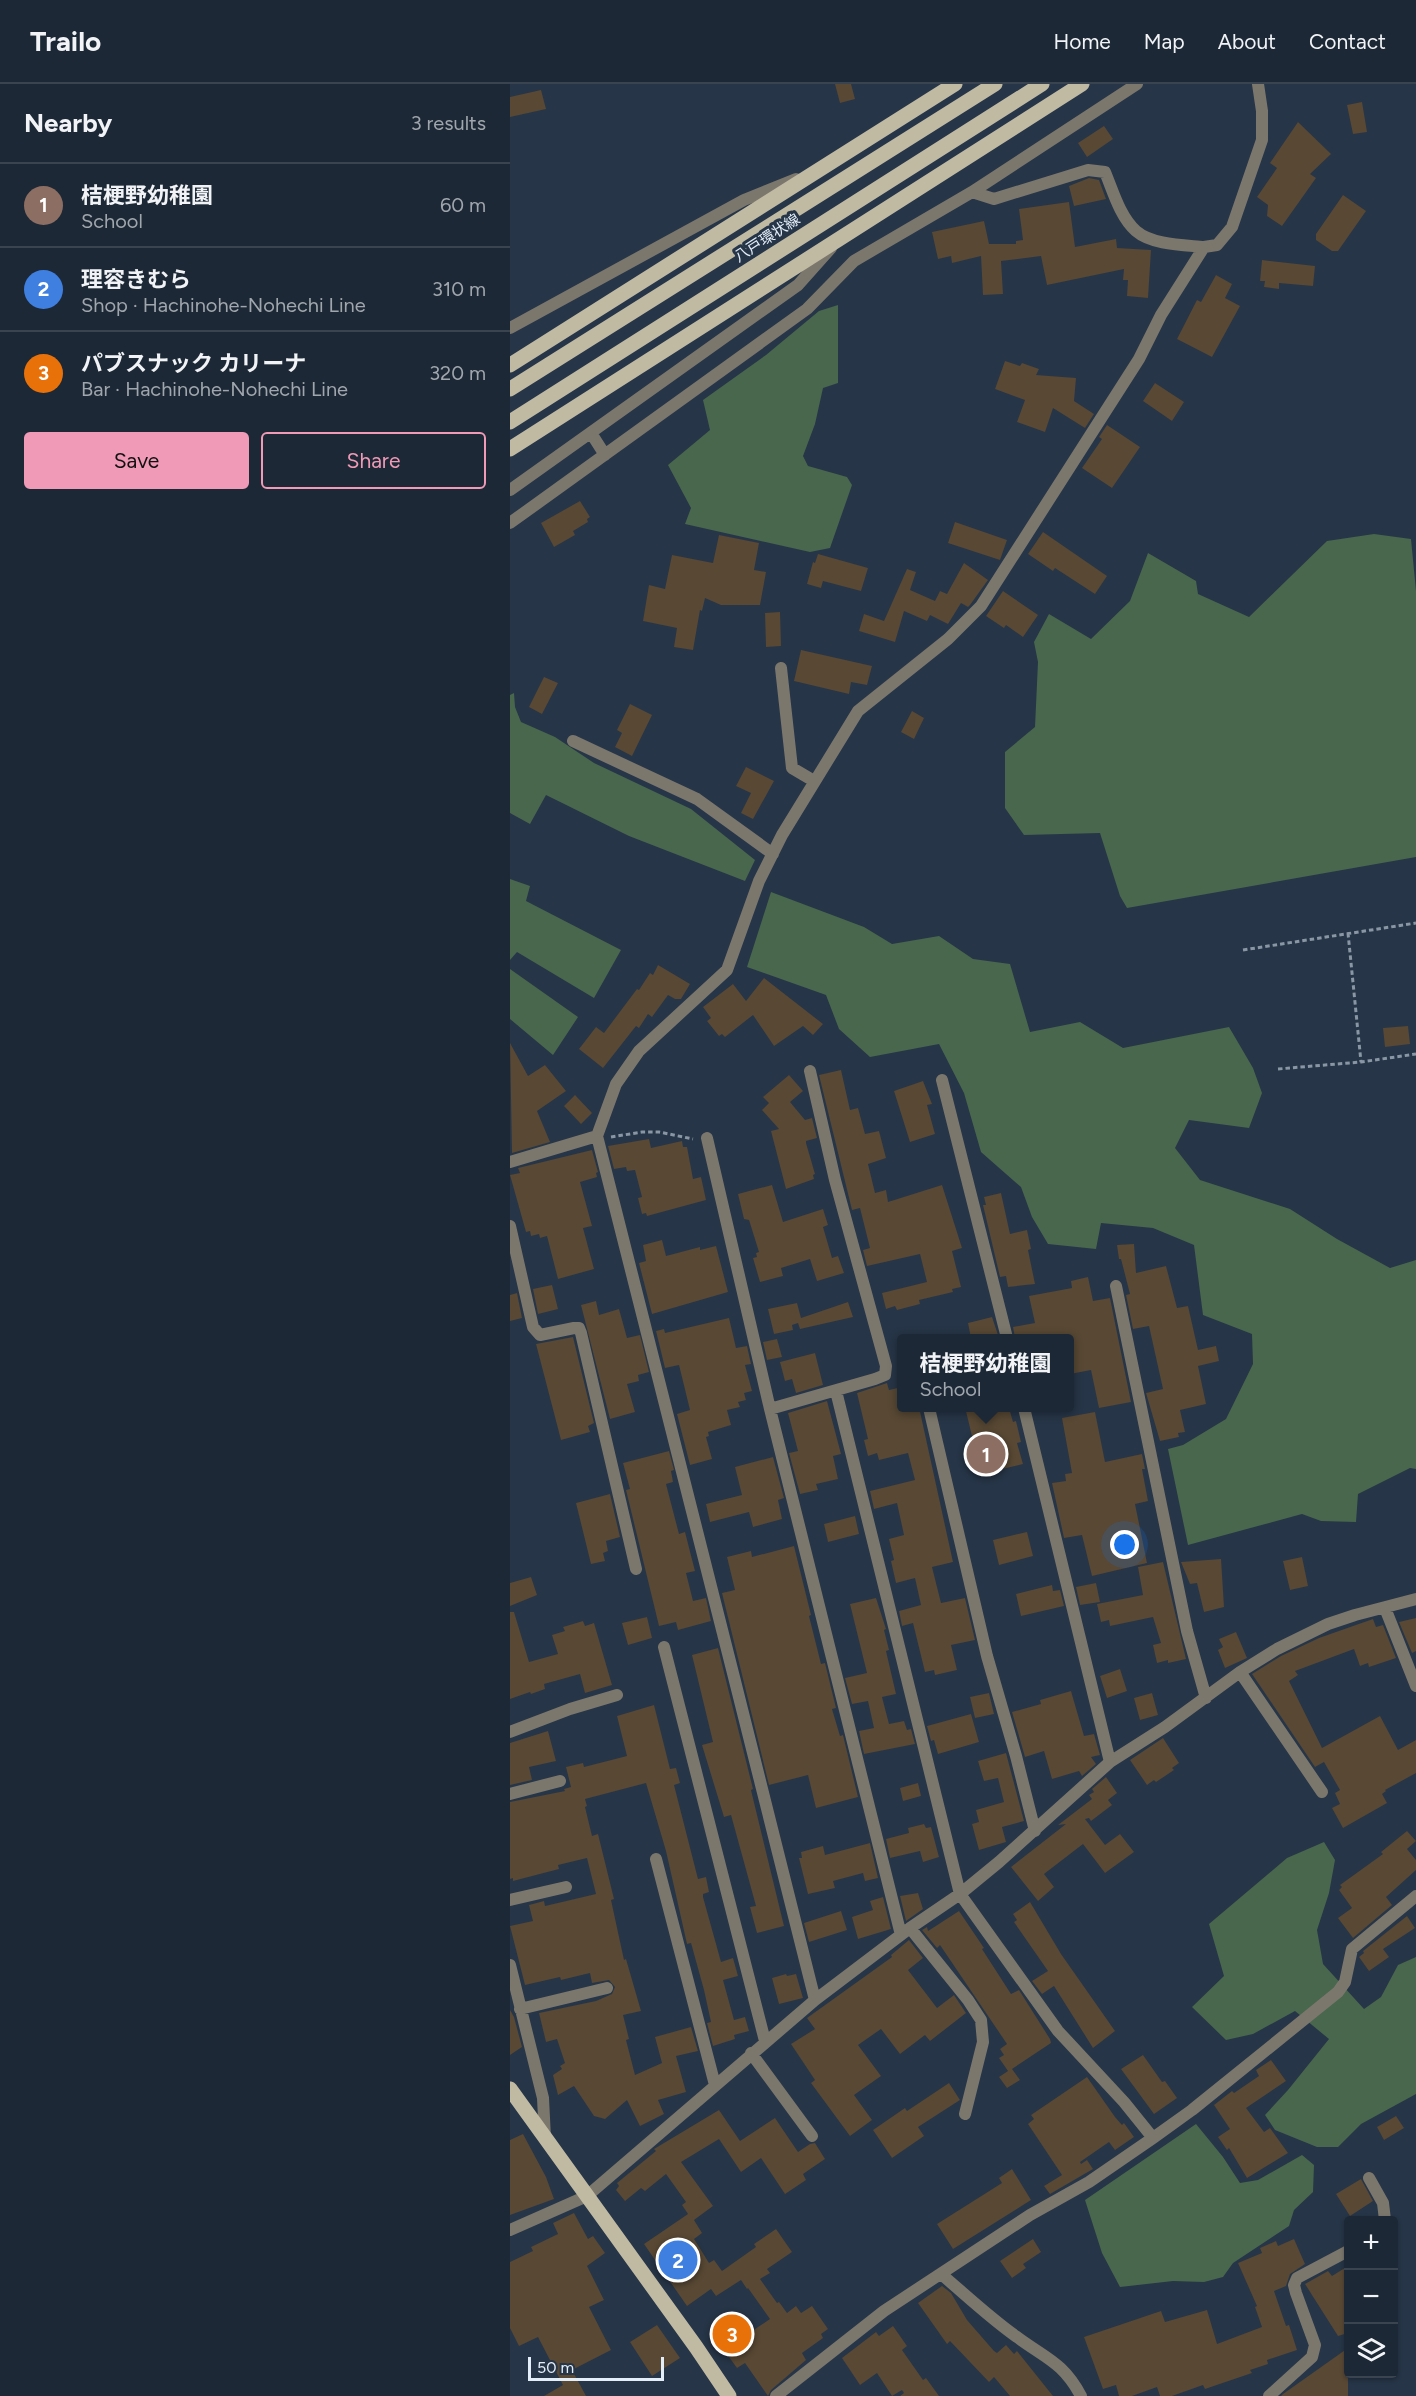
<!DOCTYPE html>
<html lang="en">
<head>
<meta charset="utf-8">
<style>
  body { margin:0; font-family:Figtree,"Noto Sans JP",sans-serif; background:#293441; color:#f1f3f6 }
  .controls { position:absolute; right:18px; bottom:18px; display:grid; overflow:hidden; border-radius:6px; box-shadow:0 2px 4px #0004 }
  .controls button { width:54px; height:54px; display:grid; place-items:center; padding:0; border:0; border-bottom:2px solid #3a4450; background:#1c2835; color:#f1f3f6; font:30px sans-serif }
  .scale { position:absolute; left:18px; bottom:15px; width:136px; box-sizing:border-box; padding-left:6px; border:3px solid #e4eef9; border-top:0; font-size:16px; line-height:21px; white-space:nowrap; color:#e4eef9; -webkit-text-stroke:4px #263547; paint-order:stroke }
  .you { position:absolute; left:615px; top:1461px; width:21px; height:21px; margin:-15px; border:4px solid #fff; border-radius:50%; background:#1a73e8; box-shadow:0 0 0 9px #1a73e833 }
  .badge { display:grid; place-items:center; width:39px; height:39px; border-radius:50%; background:#f09ab7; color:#fff; font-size:20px; font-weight:700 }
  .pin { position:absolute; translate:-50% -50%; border:3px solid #fff; box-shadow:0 2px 6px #0006 }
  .popup { position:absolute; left:387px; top:1250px; width:177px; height:78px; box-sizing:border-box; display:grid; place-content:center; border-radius:6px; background:#1c2835; filter:drop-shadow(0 2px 4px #0005); font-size:20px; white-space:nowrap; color:#a0a6ad }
  .popup b { font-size:22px; color:#f1f3f6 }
  .popup::after { content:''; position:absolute; left:50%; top:100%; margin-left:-12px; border:12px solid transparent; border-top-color:#1c2835 }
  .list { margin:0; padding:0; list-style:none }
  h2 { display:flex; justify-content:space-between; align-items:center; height:78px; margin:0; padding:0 24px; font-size:26px }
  h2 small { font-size:20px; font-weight:400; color:#a0a6ad }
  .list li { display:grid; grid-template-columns:39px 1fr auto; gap:18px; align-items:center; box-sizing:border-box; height:84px; padding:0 24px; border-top:2px solid #3a4450 }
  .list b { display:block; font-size:22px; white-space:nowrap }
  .list p { margin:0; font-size:20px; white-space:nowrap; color:#a0a6ad }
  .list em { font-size:20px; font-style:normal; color:#a0a6ad }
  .actions { display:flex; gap:12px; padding:18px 24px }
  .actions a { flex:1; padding:14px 0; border:2px solid #f09ab7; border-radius:6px; text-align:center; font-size:21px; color:#f09ab7 }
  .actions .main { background:#f09ab7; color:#111 }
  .icon { flex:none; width:33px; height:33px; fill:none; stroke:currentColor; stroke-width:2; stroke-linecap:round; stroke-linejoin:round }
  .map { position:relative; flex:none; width:906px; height:2312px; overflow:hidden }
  header { display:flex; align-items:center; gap:36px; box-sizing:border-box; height:84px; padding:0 30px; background:#1c2835; border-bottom:2px solid #3a4450 }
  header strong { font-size:28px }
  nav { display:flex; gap:33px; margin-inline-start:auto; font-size:21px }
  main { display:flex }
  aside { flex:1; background:#1c2835 }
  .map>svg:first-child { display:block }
</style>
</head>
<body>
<header>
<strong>Trailo</strong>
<nav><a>Home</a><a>Map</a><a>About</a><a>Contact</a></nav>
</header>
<main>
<aside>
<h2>Nearby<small>3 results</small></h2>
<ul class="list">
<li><span class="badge" style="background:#8d6e63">1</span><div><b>桔梗野幼稚園</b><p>School</p></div><em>60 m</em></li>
<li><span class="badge" style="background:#3f7fe0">2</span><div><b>理容きむら</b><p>Shop · Hachinohe-Nohechi Line</p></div><em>310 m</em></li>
<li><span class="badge" style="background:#e8710a">3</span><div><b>パブスナック カリーナ</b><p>Bar · Hachinohe-Nohechi Line</p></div><em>320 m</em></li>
</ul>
<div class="actions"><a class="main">Save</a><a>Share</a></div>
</aside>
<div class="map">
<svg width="906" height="2312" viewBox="0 0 906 2312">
  <rect width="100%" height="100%" fill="#263547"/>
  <path fill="#48674d" d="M328 221V299L313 304 305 340 293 372 298 382 337 393 342 401 320 464 300 468 175 440 181 424 158 381 200 346 193 316 256 271 309 227Z
    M864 450 901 455 906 507V773L617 824 610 812 590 749 514 751 495 724V668L525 643 528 578 524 558 539 530 581 555 620 517 638 469 686 497 688 510 739 533 817 457Z
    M4 609 5 623 11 638 45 653 84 679 181 725 245 776 235 797 119 752 36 711 20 740 0 729V611Z
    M0 795 20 802 16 817 111 866 84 914 7 868 0 876Z
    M261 808 354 843 382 860 429 852 463 875 500 880 520 948 570 938 613 964 719 943 743 984 752 1009 739 1044 679 1036 665 1064 690 1096 780 1125 827 1155 880 1184 906 1176V1385L900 1384 848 1410 846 1438 811 1437 792 1430 678 1461 658 1365 673 1361 716 1335 743 1280 742 1250 693 1231 684 1161 643 1144 591 1139 586 1165 538 1160 522 1133 511 1103 471 1068 454 1009 429 960 360 973 329 945 316 911 237 883Z
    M0 885 68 933 43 971 0 935Z
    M814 1758 825 1776 819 1809 807 1846 813 1880 854 1925 871 1913 888 1881 906 1873V2010L851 2040 828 2063H807L765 2046 755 2031 778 2006 819 1955 785 1927 743 1950 716 1956 682 1923 714 1892 699 1840 777 1774Z
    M686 2040 713 2073 730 2099 748 2096 792 2071 804 2081 803 2108 784 2126 779 2142 723 2179 713 2193 694 2198 663 2197 610 2203 592 2169 575 2116Z"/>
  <path fill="#584834" d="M325 0H341L345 15 330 19Z
    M31 6 36 25 0 33V13Z
    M852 18 857 48 843 50 837 21Z
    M788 38 821 70 800 90 806 94 772 142 757 132 758 121 747 113 767 84 760 79Z
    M594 42 603 55 577 73 568 59Z
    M579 94 589 96 596 115 564 122 559 102Z
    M833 111 856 127 828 167H822L806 156V150Z
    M559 118 565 163 606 155 607 164 641 166 638 214 617 212 618 196H613L614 185 537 201 531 172 491 177 493 210 473 211 471 172 442 179 441 172 428 175 422 148 474 137 479 160H506V157L513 156 509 125Z
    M752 176 805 182 803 202 769 199V205L754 203 755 197H750Z
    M706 191 722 200 715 214 730 222 702 273 667 255 687 216 691 218Z
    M495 277 510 282 512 279 529 285 526 291 566 294 564 317 584 330 575 344 543 324 535 348 507 338 515 316 485 305Z
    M645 299 674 318 662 337 633 317Z
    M597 341 630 363 602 404 572 384 592 355 589 353Z
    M70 417 80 433 77 435 78 438 63 447 65 451 44 463 31 439Z
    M445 438 497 456 490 476 438 459Z
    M533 448 597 492 585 510 545 484 543 487 518 470Z
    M209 451 249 459 244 486 256 488 250 521H211L195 514 192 527 190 526 183 566 164 563 167 544 133 537 139 501 155 505 162 471 203 479Z
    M308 470 358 484 351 507 313 497 311 504 297 500 303 478 305 479Z
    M454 479 478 496 460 521 458 523 451 519 438 540 420 531 417 537 394 527 385 558 349 547 354 530 374 537 397 485 406 488 400 506 425 517 430 507 437 510Z
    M493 507 528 531 513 553 496 541 494 544 476 532Z
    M270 528 271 562 256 563 255 529Z
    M291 566 362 582 357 601 341 598 339 610 284 597Z
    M34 593 48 599 32 630 19 623Z
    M120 620 142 631 122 672 105 663 112 649 107 646Z
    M402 627 414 634 404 655 391 648Z
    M236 683 264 697 243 735 231 729 241 709 226 702Z
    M148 881 180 900 171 915H165L158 911 142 933 138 930 129 944 126 942 93 984 69 965 86 943 94 949 127 905 129 906 140 889 143 891Z
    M254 894 313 940 303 951 293 942 264 962 243 931 215 953 212 950 209 952 197 937 201 934 193 923 223 900 236 917Z
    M898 942 900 960 875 963 873 944Z
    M0 959 18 992 35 981 56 1007 27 1027 40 1058 2 1069Z
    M331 986 340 1026 348 1024 355 1050 369 1047 376 1074 358 1080 365 1109 376 1106 378 1118 432 1101 452 1164 442 1167 451 1203 442 1205 443 1208 409 1216 410 1220 387 1226 385 1222 376 1225 372 1209 417 1198 410 1170 357 1182 353 1166 360 1164 350 1124 342 1126 309 991Z
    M279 991 293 1007 280 1018 295 1036 302 1034 307 1054 296 1057V1059L305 1090 303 1091 304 1095 276 1105 261 1047 269 1045 252 1026 259 1019 253 1013Z
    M413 997 422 1020 417 1021 425 1050 400 1058 384 1007Z
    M65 1011 82 1029 71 1040 54 1022Z
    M139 1055 141 1064 172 1057 173 1063H177L183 1095 191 1093 196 1116 137 1132 136 1129 132 1130 128 1114 132 1113 125 1086 117 1087 116 1083 104 1085 98 1062Z
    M82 1066 88 1088 86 1089 87 1093 70 1098 82 1142 73 1144 84 1185 48 1195 37 1152 30 1154 29 1150 21 1152 20 1147 16 1148 0 1091 10 1089 8 1084Z
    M262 1101 273 1138 313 1125 318 1141 313 1143 322 1174 328 1172 334 1189 307 1197 300 1175 271 1184 273 1192 250 1198 243 1174 247 1173 246 1169 249 1168 239 1136 234 1135 228 1110Z
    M491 1109 500 1150 517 1146 521 1165 518 1166 525 1200 498 1203 496 1192 490 1193 473 1121H476L474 1113Z
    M152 1156 156 1172 190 1163V1166L206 1162 218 1208 142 1230 129 1179 136 1177 133 1161Z
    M624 1160 626 1189 656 1182 667 1224 678 1222 688 1266 706 1262 709 1277 688 1282 696 1320 670 1326 675 1348 668 1349 669 1353 650 1357 636 1309 653 1305 639 1242 623 1245 616 1211 620 1210 611 1175H609L607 1161Z
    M578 1193 583 1217 600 1214 621 1318 589 1324 581 1286 560 1290V1254H505L503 1243 525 1239 519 1212 562 1204 561 1197Z
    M42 1201 48 1225 28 1230 23 1205Z
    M7 1209 12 1234 0 1237V1211Z
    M86 1217 89 1231 109 1225 117 1254 130 1251 139 1288 128 1291 129 1297 117 1300 125 1328 100 1335 71 1221Z
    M338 1218 343 1233 290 1245 288 1239 282 1241 283 1246 264 1250 258 1225 287 1219 291 1234Z
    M482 1233 489 1254H482V1252L461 1254 458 1239Z
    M219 1234 226 1264 237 1262 241 1280 235 1281 242 1307 234 1309 236 1316 228 1318 230 1323 217 1326 221 1341 198 1348 199 1352 196 1353 202 1375 180 1381 167 1330 180 1326 169 1281 155 1284 146 1247 154 1245 155 1249Z
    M63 1253 84 1339 78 1342 80 1348 51 1356 26 1260Z
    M267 1255 272 1273 257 1276 253 1258Z
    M305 1269 313 1301 286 1309 282 1295 275 1297 270 1278Z
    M377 1299 379 1306 392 1303V1323H409L443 1478 422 1483 431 1519 455 1514 465 1556 441 1561 447 1586 425 1591 424 1586 415 1588 403 1539 392 1542 389 1527 411 1521 405 1494 386 1499 381 1477 384 1476 379 1455 394 1451 387 1419 364 1425 360 1407 405 1396 398 1369 369 1376 367 1369 358 1372 354 1356 358 1355 347 1309Z
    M317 1317 331 1370 323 1372 328 1395 306 1400 308 1406 290 1410 279 1369 288 1367 278 1329Z
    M455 1323H485L486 1327 499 1324 503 1338 506 1337 511 1358 507 1359 513 1380 471 1390Z
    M585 1328 595 1378 632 1370 635 1385H632L638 1417 625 1420 637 1479 582 1492 572 1451 554 1454 542 1399 556 1397 555 1390 562 1389 552 1334Z
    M159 1367 164 1386 161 1387 163 1398 156 1400 169 1450 175 1448 185 1487 176 1489 183 1517 196 1514 201 1537 168 1546 166 1538 149 1542 116 1406 120 1405 113 1379Z
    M263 1373 274 1414 268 1416 272 1435 243 1443 239 1428 200 1438 196 1420 232 1411 225 1383Z
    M100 1410 110 1453 96 1457 98 1467 93 1469 95 1477 81 1480 66 1419Z
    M345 1432 349 1450 318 1458 314 1440Z
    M517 1448 523 1472 489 1481 483 1456Z
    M284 1462 301 1531 299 1532 311 1580 315 1579 326 1624 322 1625 330 1652 333 1651 348 1713 306 1724 298 1691 259 1701 212 1509 225 1506 217 1473 241 1467 242 1473Z
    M792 1473 798 1502 780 1506 773 1477Z
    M711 1475 714 1523 694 1528 687 1499 680 1500 671 1478Z
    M653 1478 676 1575 658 1579V1576L647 1579 643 1561 651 1559 643 1533 600 1542 599 1536 591 1538 587 1520 633 1511 628 1483Z
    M21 1493 27 1511 0 1522V1499Z
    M586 1499 590 1518 570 1521 566 1503Z
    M542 1501 543 1507 550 1506 554 1522 511 1532 506 1510Z
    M366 1514 376 1545 374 1546 379 1566 376 1567 386 1610 372 1613 379 1640 394 1637 397 1646 401 1645 405 1660 354 1670 349 1647 364 1644 358 1617 342 1620 335 1594 357 1589 340 1520Z
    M0 1528H4L19 1578 48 1570 42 1551 55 1547 53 1543 73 1537 75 1542 84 1539 102 1601 75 1609 70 1590 34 1600 35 1605 21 1610 20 1608 0 1615Z
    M137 1533 142 1554 118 1561 112 1539Z
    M906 1534V1567L902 1569 889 1538Z
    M863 1535 866 1543 873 1541 886 1574 859 1583 858 1579 850 1582 844 1565 785 1587 788 1591 779 1597 812 1664 870 1632 888 1666 906 1656V1689L875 1706 876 1707 872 1710 877 1719 833 1744 822 1724 830 1720 825 1709 830 1706 814 1678 805 1683 742 1590 771 1572 809 1554Z
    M726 1548 737 1574 715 1584 708 1566 713 1563 709 1555Z
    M208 1564 243 1705 241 1706 248 1735 274 1842 247 1849 240 1823 246 1822 221 1731 214 1733 192 1661 203 1658 182 1571Z
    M610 1585 617 1607 597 1614 590 1592Z
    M561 1607 574 1652 584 1650 590 1671 581 1673 586 1680 572 1692 569 1687 542 1695 534 1667 515 1673 502 1628 531 1620 530 1616Z
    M479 1609 484 1630 465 1634 460 1613Z
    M642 1609 648 1631 630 1636 624 1614Z
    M144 1621 160 1685 166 1684 170 1699 164 1701 188 1795 196 1793 199 1808 193 1810V1813L211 1878 223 1874 228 1892 213 1896 224 1936 235 1933 239 1947 224 1951 225 1955 203 1962 197 1939 201 1938 194 1906 181 1859 177 1860 156 1767 136 1699 75 1715 77 1722 75 1723 82 1752 88 1750 104 1815 101 1816 114 1876 116 1875 131 1927 113 1931 119 1955 116 1956 125 1991 152 1979 145 1953 181 1943 188 1967 166 1972 176 2008 148 2016 154 2030 130 2042 117 2016 95 2035 84 2032 64 2002 48 2011 43 1991 52 1985 50 1982 55 1979 47 1955 36 1958 29 1929 86 1917 102 1910 105 1903 99 1896 82 1899 80 1889 51 1896 50 1893 15 1901 0 1842 23 1837 19 1821 34 1817 35 1822 86 1810 77 1774 48 1781 49 1785 3 1797V1794L0 1795V1718L55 1707 54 1705 61 1703 56 1683 73 1679 74 1683 117 1672 107 1632Z
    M461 1630 469 1658 428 1670 424 1656 421 1657 417 1642Z
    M38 1647 46 1677 19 1683 22 1696 0 1701V1659Z
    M653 1654 669 1679 662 1684 664 1686 646 1698 644 1696 637 1701 620 1676Z
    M496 1669 514 1737 492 1743 496 1758 469 1766 462 1740 469 1738 466 1726 494 1718 488 1694 474 1697 468 1677Z
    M596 1693 607 1709 598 1716 602 1721 581 1737 579 1734 575 1735 595 1761 610 1750 624 1768 595 1789 573 1760 534 1790 544 1803 528 1817 501 1783 556 1740 548 1741 582 1715 579 1711 584 1708 582 1705Z
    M408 1699 411 1712 393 1717 390 1704Z
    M414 1740 416 1744 421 1743 429 1773 413 1778 410 1767 380 1774 376 1755 399 1749 398 1744Z
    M897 1747 906 1757 897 1765 906 1776V1786L876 1813 882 1821 843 1854 828 1834 842 1824 829 1806 832 1803 830 1801 873 1770 871 1768Z
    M360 1759 368 1794 355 1797 353 1789 323 1797 325 1804 298 1810 289 1774H292L291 1768 313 1762 315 1771Z
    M408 1809 413 1825 396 1837 390 1812Z
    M373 1813 381 1845 348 1855 342 1833 363 1826 360 1817Z
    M520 1818 551 1870 605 1947 583 1964 544 1902 532 1910 522 1897 538 1887 504 1838 507 1836 503 1830Z
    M331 1827 337 1846 299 1858 294 1839Z
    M449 1827 474 1864 472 1865 501 1910 509 1906 540 1955 541 1959 502 1985 510 1996 497 2004 489 1993 498 1987 489 1974 494 1971 490 1965 497 1960 430 1861 427 1864 412 1846 417 1843 418 1847Z
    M897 1832 905 1844 873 1865 879 1873 859 1887 849 1873 854 1869 853 1867Z
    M399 1856 413 1874 398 1886 427 1924 444 1911 456 1929 420 1957 415 1951 390 1970 371 1945 348 1961 371 1992 344 2011 362 2036 340 2052 301 1999 305 1996 281 1960 305 1945 297 1934 382 1873 381 1871Z
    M276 1890 277 1892 286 1890 293 1914 269 1920 262 1894Z
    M0 1926 4 1933 12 1963 0 1971Z
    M633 1971 652 1998 655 1997 667 2014 644 2030 611 1985Z
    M761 1976 776 1997 736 2024 754 2048 760 2044 778 2069 737 2094 719 2064 717 2066 708 2053 720 2045 704 2021 722 2007 724 2009 749 1992 746 1986Z
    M577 1993 605 2033 612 2041 614 2039 624 2053 605 2066 599 2058 570 2078 571 2080 577 2076 583 2085 540 2110 534 2102 552 2091 518 2040 524 2035 521 2031Z
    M439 1999 450 2016 408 2043 414 2052 382 2074 363 2046 395 2024 397 2027Z
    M209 2026 230 2057 265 2034 288 2068 300 2060 305 2059 315 2075 293 2090 296 2096 275 2110 251 2074 231 2088 209 2055 171 2078 203 2122 184 2136 192 2149 184 2155 199 2179 204 2176 212 2187 246 2163 244 2160 266 2145 282 2168 257 2185 260 2189 250 2195 267 2219 269 2218 277 2229 286 2222 291 2229 302 2222 318 2245 311 2250 313 2254 292 2269 296 2276 261 2306 258 2312 235 2279 227 2284 214 2266 260 2235 238 2204 237 2205 231 2196 206 2212 201 2205 177 2222 134 2160 178 2130 172 2121 176 2118 156 2090 135 2107 131 2104 115 2117 106 2106 109 2102 107 2099 146 2067 144 2065Z
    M886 2032 894 2044 874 2056 867 2043Z
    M13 2050 36 2093 44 2115 0 2131V2056Z
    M502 2085 521 2116 443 2165 427 2140 492 2099 489 2094Z
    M851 2095 863 2117 840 2132 826 2110Z
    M64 2129 78 2155 83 2152 95 2169 77 2182 94 2216 79 2223 101 2266 62 2286 76 2312H34L53 2301 28 2253 9 2262 0 2244V2178L23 2167 21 2163 48 2150 43 2139Z
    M523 2155 531 2168 513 2180 516 2184 502 2194 490 2177Z
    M784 2155 795 2180 780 2190 776 2202 764 2207 776 2242 779 2241 787 2266 757 2276 758 2280 740 2286 742 2289 695 2305 693 2301 662 2312H650L647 2303 622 2312H609L606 2301 593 2305 574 2253 651 2227 655 2238 697 2226 707 2260 752 2243 745 2223 747 2222 728 2179 752 2169 750 2164 766 2157 768 2162Z
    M838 2182V2249L828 2252 795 2200 818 2187 822 2192Z
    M432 2202 441 2209 457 2236 484 2267 487 2269 496 2261 504 2270 507 2267 543 2312H500L484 2293 479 2298 440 2257 437 2260 408 2219Z
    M147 2241 170 2274 142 2292 120 2258Z
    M383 2242 397 2262 392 2266 413 2296 416 2294 429 2312H390L394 2309 392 2306 382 2312 367 2289 350 2301 332 2274 366 2248 369 2252Z
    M838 2264V2312H771L773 2310Z"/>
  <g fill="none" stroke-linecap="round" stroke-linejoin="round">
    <path stroke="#8996a4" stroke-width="3" stroke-dasharray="4.5 3" stroke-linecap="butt" d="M838 849 851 978
      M733 866 906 839
      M768 985 851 978 906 970
      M101 1053 132 1048H149L183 1055"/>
    <path stroke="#7b776c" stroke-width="12" d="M462 108 484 115 578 86 595 88C603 107 610 133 626 147 642 161 674 161 694 163
      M0 244 234 116 286 95
      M81 349 95 371
      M0 406 288 201 321 164
      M0 439 297 225 344 177 462 108 627 0
      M271 584 282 684 304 697
      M63 657 187 715 263 770
      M432 996 497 1254
      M87 1052C162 1340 232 1628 305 1916
      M197 1054 260 1325 391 1851
      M0 1078 87 1052 106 1000 129 967 217 886 249 797 272 751 348 627 438 555 471 522 629 275 651 231 694 163 707 161 722 143 752 56V27L748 0
      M0 1142 23 1243 30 1251 64 1244H69L71 1249 126 1485
      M606 1202 677 1547 696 1614
      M326 1307 450 1810 548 1947 614 2018 643 2054
      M419 1324 477 1572 506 1672 525 1747
      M514 1324 600 1678
      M260 1325 365 1295 375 1291 376 1282 325 1096 300 987
      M875 1524 906 1602
      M154 1563 255 1957
      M730 1588 812 1708
      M0 1648 60 1625 107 1611
      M0 1710 50 1697
      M146 1775 205 2001
      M0 1816 56 1803
      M400 1844 458 1916 471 1936 473 1958 455 2030
      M0 1881 33 2014 35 2054
      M10 1925 97 1904
      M241 1969 302 2052
      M859 2094 873 2119 875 2136
      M0 2146 77 2112 305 1916 400 1844 450 1810 489 1778 600 1678 655 1643 730 1588 767 1565 818 1540 845 1531 906 1515
      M431 2190C456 2211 480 2234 507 2253 535 2274 553 2278 571 2312
      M266 2312 374 2227 520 2131 579 2098 643 2054 682 2026 828 1908 835 1898 842 1865 906 1812
      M759 2312 802 2273 805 2261 786 2209 784 2201 787 2194 838 2167"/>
    <path stroke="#c1baa3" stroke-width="15" d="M0 281 445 0
      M0 305 485 0
      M0 338 532 0
      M0 365 572 0
      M0 2005 186 2263 219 2312"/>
  </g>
  <g text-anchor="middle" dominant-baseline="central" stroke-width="6" stroke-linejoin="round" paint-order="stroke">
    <g font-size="15" fill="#e4eef9" stroke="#263547">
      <text transform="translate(257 154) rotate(-33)">八戸環状線</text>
    </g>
  </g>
</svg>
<div class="controls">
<button>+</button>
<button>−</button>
<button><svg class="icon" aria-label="layers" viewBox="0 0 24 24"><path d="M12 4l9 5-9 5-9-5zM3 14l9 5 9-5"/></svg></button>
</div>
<div class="scale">50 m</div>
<div class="you"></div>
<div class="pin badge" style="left:476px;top:1370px;background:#8d6e63">1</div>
<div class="popup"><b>桔梗野幼稚園</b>School</div>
<div class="pin badge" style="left:168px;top:2176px;background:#3f7fe0">2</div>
<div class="pin badge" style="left:222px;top:2250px;background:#e8710a">3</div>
</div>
</main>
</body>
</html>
